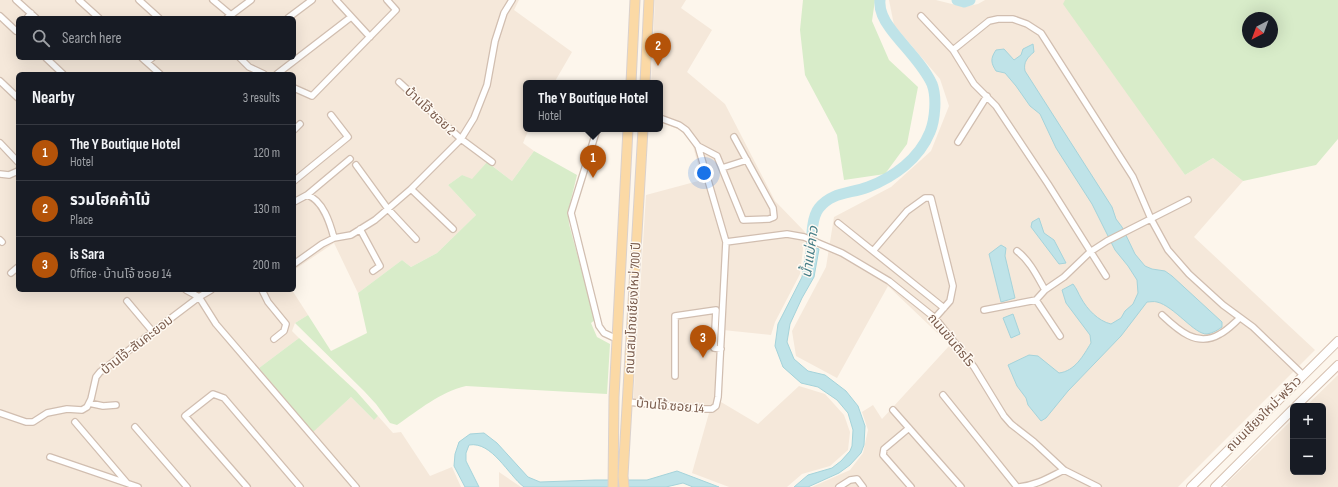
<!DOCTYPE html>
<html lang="en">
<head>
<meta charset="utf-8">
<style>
  body { margin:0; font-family:"Sofia Sans Condensed","Noto Sans Thai",sans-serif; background:#20242c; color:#f1f3f6 }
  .controls { position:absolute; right:12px; bottom:12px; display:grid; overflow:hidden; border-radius:6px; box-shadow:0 4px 16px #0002 }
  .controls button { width:36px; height:36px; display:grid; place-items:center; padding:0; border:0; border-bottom:1px solid #363941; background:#171b24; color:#f1f3f6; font:20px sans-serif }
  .compass { position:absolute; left:1242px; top:12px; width:36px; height:36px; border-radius:50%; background:#171b24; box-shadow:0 4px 16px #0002; rotate:221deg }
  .you { position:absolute; left:704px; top:173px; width:14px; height:14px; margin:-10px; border:3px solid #fff; border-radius:50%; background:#1a73e8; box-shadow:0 0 0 6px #1a73e833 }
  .badge { display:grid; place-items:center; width:26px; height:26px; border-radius:50%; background:#b45309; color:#fff; font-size:13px; font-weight:700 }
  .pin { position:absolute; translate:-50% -33px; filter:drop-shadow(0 1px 2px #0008) }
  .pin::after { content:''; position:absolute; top:21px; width:14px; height:12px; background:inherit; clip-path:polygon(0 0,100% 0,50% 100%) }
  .popup { position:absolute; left:523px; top:80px; width:140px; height:52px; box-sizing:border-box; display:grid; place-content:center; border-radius:6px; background:#171b24; filter:drop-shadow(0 1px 3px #0005); font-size:13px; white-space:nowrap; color:#9ea1a6 }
  .popup b { font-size:15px; color:#f1f3f6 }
  .popup::after { content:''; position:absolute; left:50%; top:100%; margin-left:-8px; border:8px solid transparent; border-top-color:#171b24 }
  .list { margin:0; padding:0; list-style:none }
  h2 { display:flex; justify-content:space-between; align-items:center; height:52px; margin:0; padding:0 16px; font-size:17px }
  h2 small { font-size:13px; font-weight:400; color:#9ea1a6 }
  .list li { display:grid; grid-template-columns:26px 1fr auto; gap:12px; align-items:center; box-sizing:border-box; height:56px; padding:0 16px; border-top:1px solid #363941 }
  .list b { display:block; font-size:15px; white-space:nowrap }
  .list p { margin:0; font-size:13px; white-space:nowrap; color:#9ea1a6 }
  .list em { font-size:13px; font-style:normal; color:#9ea1a6 }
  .icon { flex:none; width:22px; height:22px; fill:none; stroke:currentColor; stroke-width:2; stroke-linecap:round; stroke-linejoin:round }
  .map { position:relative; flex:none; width:1338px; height:487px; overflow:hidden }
  .search { position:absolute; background:#171b24; box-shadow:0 4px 16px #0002; left:16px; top:16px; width:280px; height:44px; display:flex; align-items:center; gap:10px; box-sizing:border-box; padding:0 14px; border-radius:6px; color:#9ea1a6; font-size:15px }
  .panel { position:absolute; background:#171b24; box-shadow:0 4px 16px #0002; left:16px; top:72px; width:280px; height:220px; border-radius:6px }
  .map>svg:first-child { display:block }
</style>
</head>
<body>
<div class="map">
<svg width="1338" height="487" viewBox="0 0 1338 487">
  <rect width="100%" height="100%" fill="#fdf6ec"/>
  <path fill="#f5e8da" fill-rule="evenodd" d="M0 0H519L514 10 572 52 554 83H526V129H529L523 143 534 151 512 181 487 162 472 180 462 175 448 185 476 215 437 253 411 267 402 260 358 293 334 243 294 270V74H18V290H292L308 315 295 323 292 331 299 338 259 368 313 431 351 397 373 419 378 416 393 433 401 432 430 476 452 467 461 487H0ZM18 18H294V58H18Z
    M655 0H686L681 8 712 30 687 72 725 104 775 201 805 232 800 274 775 322 771 335 723 330 721 402 758 424 799 386 825 394 844 415 850 432 848 450 830 466 802 474 787 487H729L692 473 709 413 633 405 646 195 702 180 692 142 680 130 660 122V83H651Z
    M889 0H936L964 7 978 4 985 0H1066L1185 175 1213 158 1243 181 1194 237 1315 350 1178 487H812L850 470 863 453 868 430 862 412 873 405 882 419 950 345 888 286 837 378 796 356 792 331 826 267 834 217 891 187 931 151 949 106 940 79 894 25Z
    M1338 375V487H1228L1225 485 1293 419V472H1323V406H1306Z
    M499 472 521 487H499Z"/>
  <path fill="#d8ecc9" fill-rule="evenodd" d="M803 0H875L872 21 889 60 918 87 907 144 885 174 844 180 837 135 805 75 800 30Z
    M1065 0H1338V139L1316 165 1243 181 1213 158 1185 175 1063 4ZM1248 18H1272V42H1248Z
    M534 151 577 175 568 212 569 224 595 320 591 323 597 337 610 344 607 394 466 386C440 392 419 410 397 425L390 423 376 404 364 391 295 323 308 315 331 351 367 333 358 293 402 260 411 267 437 253 476 215 448 185 462 175 472 179 487 162 512 181Z
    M299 338 356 391 378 416 374 420 351 397 313 432 259 368Z"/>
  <path fill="#bfe3e8" stroke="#a5d3da" d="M1033 44 1034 52C1028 57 1023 62 1025 71L1112 207 1116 219 1122 227 1135 254 1145 266 1152 269 1165 271 1172 276 1222 322V327C1218 330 1213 333 1207 334 1195 335 1174 306 1157 302 1154 301 1150 302 1147 302L1121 336 1068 391 1046 418 1041 421 1028 405 1026 398 1017 386 1008 365 1029 355 1038 356 1059 373C1075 371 1083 356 1091 343L1090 335 1066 303 1062 290 1073 284C1077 289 1078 293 1081 298 1087 309 1098 321 1111 324L1121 318 1125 311 1133 304 1138 293 1137 280 1128 266 1115 250 1092 204 1056 148 1040 114 1030 106 1016 86 1005 73 996 71C991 63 990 59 996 50L1004 49 1014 60 1021 55 1023 49Z
    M1039 218 1044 233 1054 240 1066 263 1059 264 1031 227 1032 222Z
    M807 245 819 249 814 277 802 298 790 324 787 342 794 359 808 371 825 375 846 391 858 406 865 426 864 445 861 453 850 465 839 473 808 487H794L808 475 832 468 841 461 850 451 852 446 853 430 848 413 837 400 818 387 801 383 783 367 775 346 778 324 802 277Z
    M1001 245 1006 248 1005 256 1015 298 1001 302 989 254Z
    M1013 314 1020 334 1011 338 1003 318Z
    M484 433 497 443 528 477 540 482 595 480H647L677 471 719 487H693L683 483 666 487H524C508 475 492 441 469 445L466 453V461L479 487H465L454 466 455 454 459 442 470 434Z"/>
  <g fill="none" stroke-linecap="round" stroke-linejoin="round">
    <path stroke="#bfe3e8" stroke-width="11" d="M957 0 964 2 970 0
      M811 259C812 246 810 219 819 208 832 192 849 194 868 187 894 177 919 159 930 132 935 120 937 97 932 84 923 64 903 46 890 28 884 20 879 10 880 0"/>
    <g stroke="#d1beb0" stroke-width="8">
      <path id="minor" d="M16 0 36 18
        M79 0 99 18
        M139 0 159 18
        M213 0 231 15
        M336 0 370 37
        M0 16 16 31
        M921 16 953 50 974 84 996 106 1048 184 1106 276
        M27 18 31 13
        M227 18 251 0
        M288 18 312 0
        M953 50 989 21 998 19H1013L1027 24 1041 33 1133 177 1151 219 1168 250 1189 274 1223 305 1253 327 1303 375
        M46 58 63 74
        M142 58 160 74
        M240 58 249 67 264 74
        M147 62 152 58
        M277 74 351 17
        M0 81 18 98
        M399 82 461 139 492 162
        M294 88 312 96 396 10 387 0
        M597 129 571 213 599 326 604 333 617 339
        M294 130 300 124
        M958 142 987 96
        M0 143 18 162
        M698 146 717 156 743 220 769 219 774 217 773 208 734 137
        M356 165 388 209 416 239
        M722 168 747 160
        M0 174 9 175 18 171
        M294 181 348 137 331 115
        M411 189 453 229
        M307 195 350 159
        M294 202 307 195C323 200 330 223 334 238
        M838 223 944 308
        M360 229 380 266 373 271
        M0 240 2 242
        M726 242 787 234 804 237 842 253 889 281 935 318 974 367 1004 416 1011 424 1034 442 1064 470 1098 487
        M873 251 907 211 925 198H931L953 286 950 301 935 318
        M1017 251C1030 261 1037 276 1045 290
        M294 264 322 244 334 238 351 235 375 220 411 189 461 139 474 118 487 85 495 41 504 13 512 0
        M11 273 18 267
        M186 290 199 297
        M262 290 268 302 286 324 284 331 274 339
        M199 297 216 324 356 487
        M1036 300 1060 336
        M127 301 153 332
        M984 310 1036 300 1045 290 1064 277 1090 252 1107 241 1188 200
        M1162 315C1178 330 1197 348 1220 334 1228 330 1234 323 1240 318
        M675 376V316L716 310 714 348 721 349
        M943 395 1017 487
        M627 402 703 409H712L716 406 718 397 726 242 698 146 686 130 679 125 660 118
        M89 403 103 406 116 405
        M893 410 961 487
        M0 413 26 422H33L47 413 67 409 82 410 87 407 91 399 96 377 100 372 199 297 211 290
        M75 422 127 483
        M135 427 187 487
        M909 428 884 449 883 455 911 487
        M50 457 138 487
        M247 487 185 416 213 394 224 398 300 487
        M839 487 850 480 857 479 863 487
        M1019 487C1037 485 1048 478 1064 470"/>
    </g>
    <g stroke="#d6c0b0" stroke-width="10">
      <path id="secondary" d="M1296 406 1338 365
        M1191 487 1338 341
        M1215 487 1293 409"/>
    </g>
    <g stroke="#dad1cd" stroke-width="11">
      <path id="primary" d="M631 83 635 0
        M645 83 649 0
        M613 487 614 397 628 129
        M624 487 623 476 643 129"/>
    </g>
    <use href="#minor" stroke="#fff" stroke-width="5.5"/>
    <use href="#secondary" stroke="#fff" stroke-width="8"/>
    <use href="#primary" stroke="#fbd9a5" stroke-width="9"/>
  </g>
  <g text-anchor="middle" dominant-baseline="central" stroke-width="3" stroke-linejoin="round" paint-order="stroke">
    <g font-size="13" fill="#7a5c4d" stroke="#fffaf3">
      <text transform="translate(430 111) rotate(43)">บ้านโจ้ ซอย 2</text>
      <text transform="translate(633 308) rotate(-87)">ถนนสมโภชเชียงใหม่ 700 ปี</text>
      <text transform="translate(951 340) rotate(50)">ถนนขันติธโร</text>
      <text transform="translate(137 345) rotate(-38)">บ้านโจ้-สันคะยอม</text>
      <text transform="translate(670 406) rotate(5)">บ้านโจ้ ซอย 14</text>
      <text transform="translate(1264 414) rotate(-45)">ถนนเชียงใหม่-พร้าว</text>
    </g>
    <g font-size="14" font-style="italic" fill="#437c86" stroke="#fffaf3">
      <text transform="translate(810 252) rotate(-82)">น้ำแม่คาว</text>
    </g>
  </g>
</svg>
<div class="controls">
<button>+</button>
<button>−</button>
</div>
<svg class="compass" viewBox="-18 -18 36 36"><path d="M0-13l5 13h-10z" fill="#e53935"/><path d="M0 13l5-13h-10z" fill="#9ea1a6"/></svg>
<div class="you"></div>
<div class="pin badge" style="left:593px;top:178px">1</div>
<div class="popup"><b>The Y Boutique Hotel</b>Hotel</div>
<div class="pin badge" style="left:658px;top:66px">2</div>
<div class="pin badge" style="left:703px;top:358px">3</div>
<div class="search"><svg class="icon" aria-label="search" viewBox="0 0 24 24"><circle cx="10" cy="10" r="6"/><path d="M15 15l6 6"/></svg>Search here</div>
<section class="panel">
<h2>Nearby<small>3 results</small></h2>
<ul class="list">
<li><span class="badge">1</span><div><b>The Y Boutique Hotel</b><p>Hotel</p></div><em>120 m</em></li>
<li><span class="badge">2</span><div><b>รวมโฮคค้าไม้</b><p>Place</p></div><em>130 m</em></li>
<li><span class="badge">3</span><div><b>is Sara</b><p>Office · บ้านโจ้ ซอย 14</p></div><em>200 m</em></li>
</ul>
</section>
</div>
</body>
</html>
